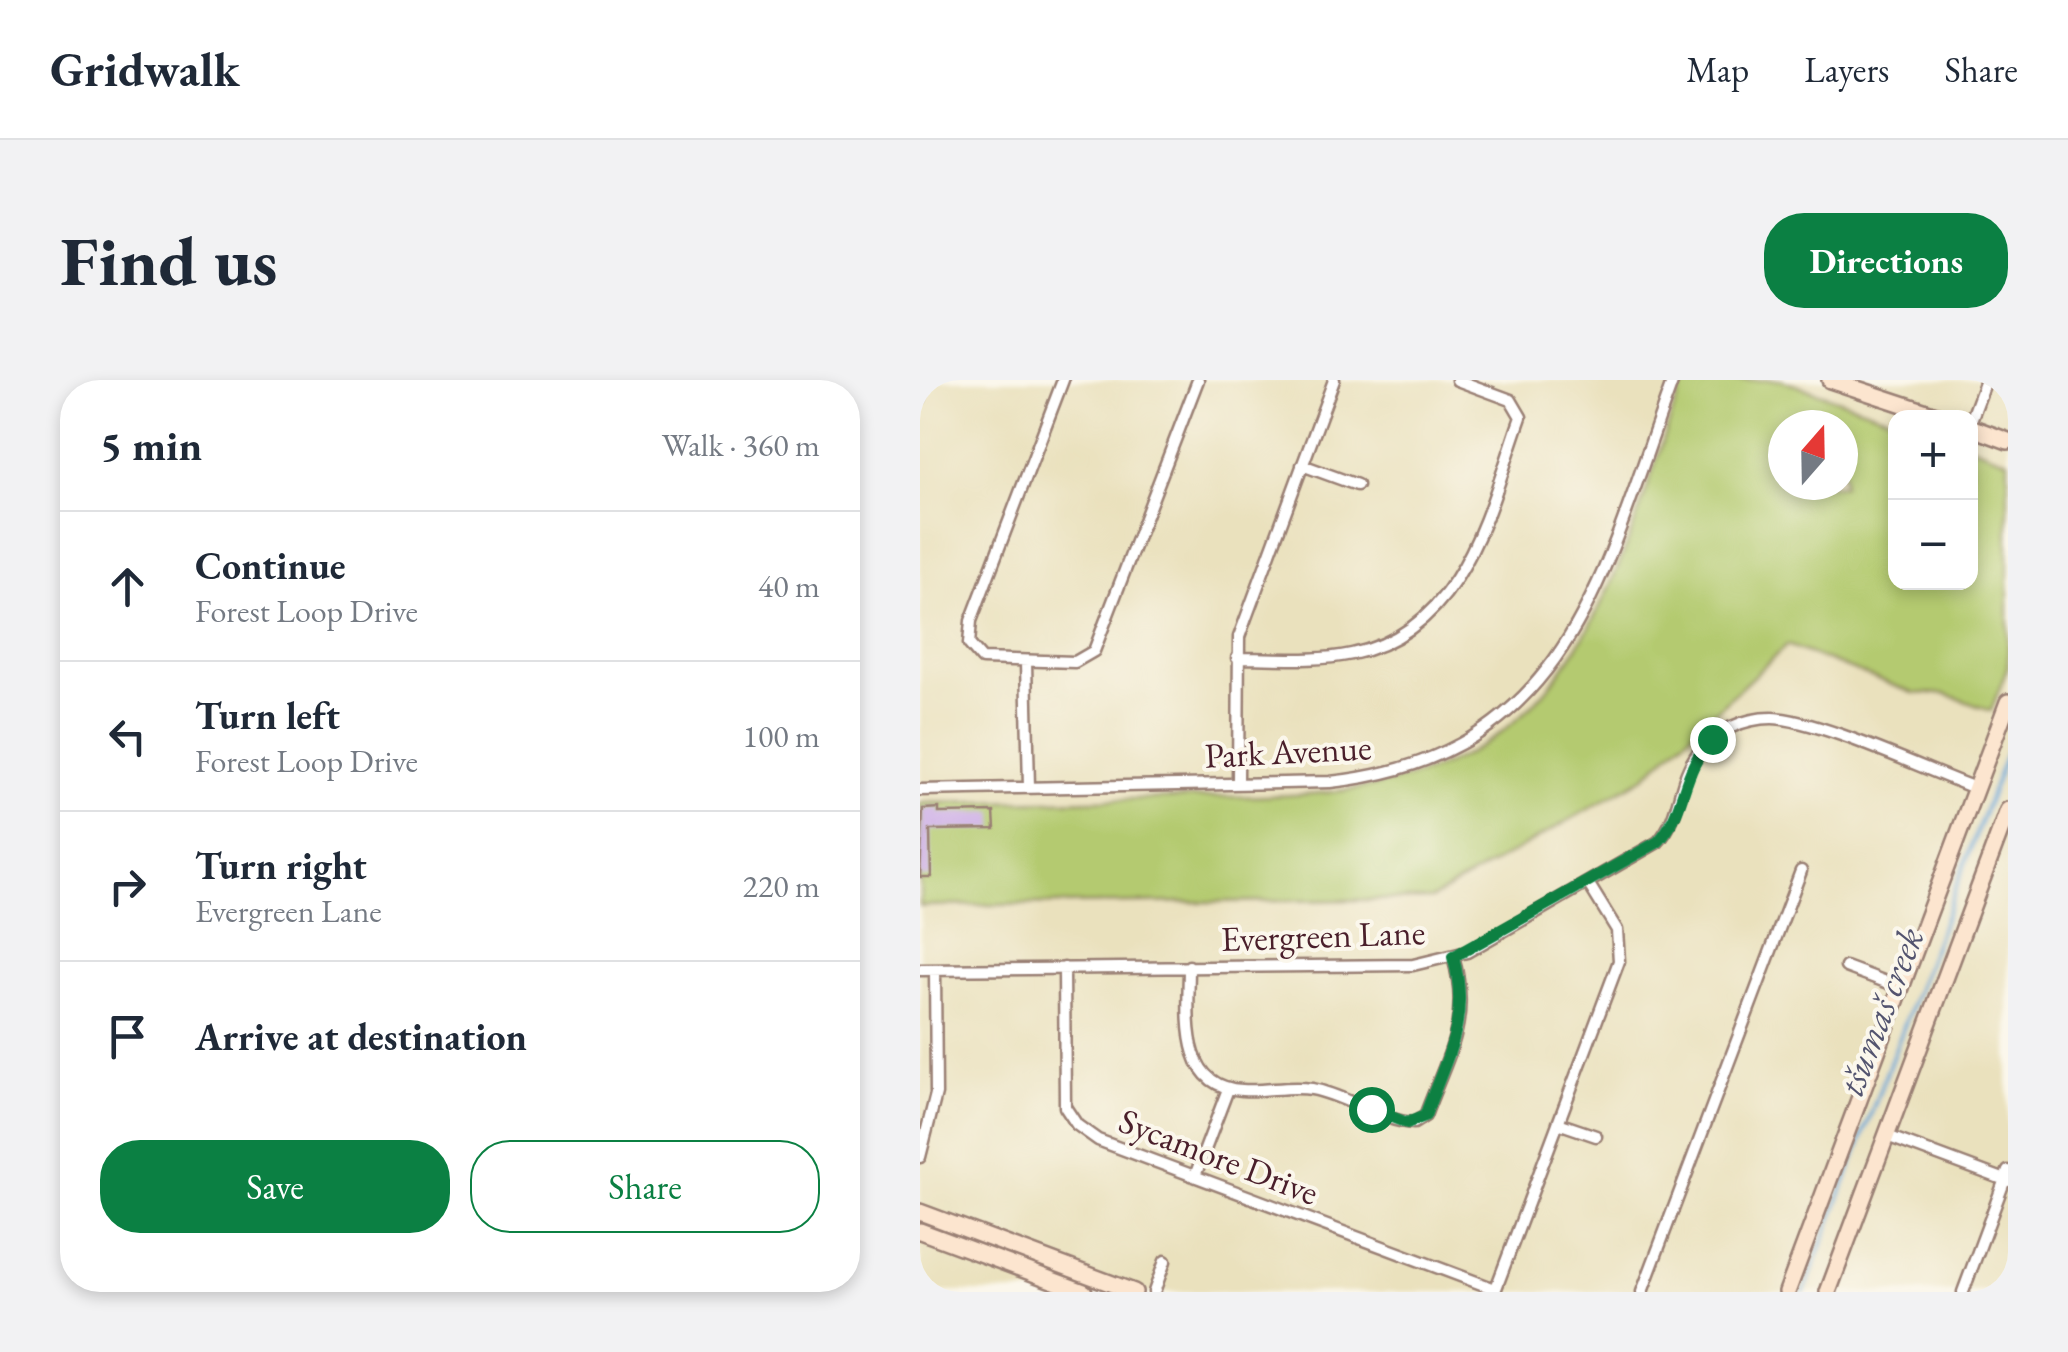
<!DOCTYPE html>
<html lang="en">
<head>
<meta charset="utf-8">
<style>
  body { margin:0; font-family:"EB Garamond",serif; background:#f2f2f3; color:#1f2937 }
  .controls { position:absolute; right:30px; top:30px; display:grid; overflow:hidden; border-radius:20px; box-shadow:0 5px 15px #0003 }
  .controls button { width:90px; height:90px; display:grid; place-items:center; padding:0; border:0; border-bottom:2px solid #e0e1e3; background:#fff; color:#1f2937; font:50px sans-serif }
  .compass { position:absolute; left:848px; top:30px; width:90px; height:90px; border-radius:50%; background:#fff; box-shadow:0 5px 15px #0003; rotate:20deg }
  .stop { position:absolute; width:30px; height:30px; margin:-22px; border:8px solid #0b8043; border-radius:50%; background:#fff }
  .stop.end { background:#0b8043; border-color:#fff; box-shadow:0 2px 10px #0008 }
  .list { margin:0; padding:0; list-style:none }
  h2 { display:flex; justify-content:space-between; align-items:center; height:130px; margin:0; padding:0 40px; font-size:42px }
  h2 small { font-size:32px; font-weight:400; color:#747a83 }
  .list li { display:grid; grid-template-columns:65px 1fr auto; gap:30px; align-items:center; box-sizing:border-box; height:150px; padding:0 40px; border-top:2px solid #e0e1e3 }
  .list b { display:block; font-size:38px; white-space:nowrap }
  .list p { margin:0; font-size:32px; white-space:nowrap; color:#747a83 }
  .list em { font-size:32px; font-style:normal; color:#747a83 }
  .actions { display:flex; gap:20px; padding:30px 40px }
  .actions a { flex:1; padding:22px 0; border:2px solid #0b8043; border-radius:40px; text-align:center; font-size:35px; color:#0b8043 }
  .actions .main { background:#0b8043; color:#fff }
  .icon { flex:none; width:55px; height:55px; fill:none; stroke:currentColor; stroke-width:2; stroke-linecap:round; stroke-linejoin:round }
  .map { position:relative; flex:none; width:1088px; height:912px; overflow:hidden; border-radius:40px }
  header { display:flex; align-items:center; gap:60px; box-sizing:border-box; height:140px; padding:0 50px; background:#fff; border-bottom:2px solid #e0e1e3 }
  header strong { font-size:48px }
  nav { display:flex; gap:55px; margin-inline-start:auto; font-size:35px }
  .intro { display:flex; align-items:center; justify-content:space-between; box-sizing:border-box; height:240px; padding:0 60px }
  h1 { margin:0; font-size:70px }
  .button { padding:25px 45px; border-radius:40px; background:#0b8043; color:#fff; font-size:35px; font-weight:700 }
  main { display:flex; gap:60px; padding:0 60px }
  aside { flex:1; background:#fff; border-radius:40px; box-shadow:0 5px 15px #0003 }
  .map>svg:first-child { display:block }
</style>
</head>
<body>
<header>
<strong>Gridwalk</strong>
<nav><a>Map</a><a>Layers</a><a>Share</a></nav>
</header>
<div class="intro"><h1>Find us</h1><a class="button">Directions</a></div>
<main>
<aside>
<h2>5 min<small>Walk · 360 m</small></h2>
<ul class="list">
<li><svg class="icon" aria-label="ahead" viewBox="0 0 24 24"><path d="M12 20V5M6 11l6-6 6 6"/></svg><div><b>Continue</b><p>Forest Loop Drive</p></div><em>40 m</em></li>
<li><svg class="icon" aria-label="left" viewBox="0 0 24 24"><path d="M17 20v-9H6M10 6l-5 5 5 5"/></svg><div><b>Turn left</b><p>Forest Loop Drive</p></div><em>100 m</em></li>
<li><svg class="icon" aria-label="right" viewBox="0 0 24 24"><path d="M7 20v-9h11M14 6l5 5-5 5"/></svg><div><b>Turn right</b><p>Evergreen Lane</p></div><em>220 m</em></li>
<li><svg class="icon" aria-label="arrive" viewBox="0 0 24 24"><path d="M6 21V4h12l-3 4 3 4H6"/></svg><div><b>Arrive at destination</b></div></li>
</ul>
<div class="actions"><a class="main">Save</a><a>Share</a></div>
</aside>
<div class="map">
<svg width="1088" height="912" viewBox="0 0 1088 912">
  <rect width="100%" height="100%" fill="#fbf7ec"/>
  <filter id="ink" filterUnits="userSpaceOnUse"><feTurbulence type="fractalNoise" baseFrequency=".01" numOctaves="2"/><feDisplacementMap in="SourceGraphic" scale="20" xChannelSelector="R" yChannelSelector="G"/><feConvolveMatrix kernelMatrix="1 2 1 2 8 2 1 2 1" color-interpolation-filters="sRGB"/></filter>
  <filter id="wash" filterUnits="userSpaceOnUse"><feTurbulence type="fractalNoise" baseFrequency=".0048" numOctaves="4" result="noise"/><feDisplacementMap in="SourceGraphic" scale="40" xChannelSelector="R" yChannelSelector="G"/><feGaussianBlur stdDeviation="2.25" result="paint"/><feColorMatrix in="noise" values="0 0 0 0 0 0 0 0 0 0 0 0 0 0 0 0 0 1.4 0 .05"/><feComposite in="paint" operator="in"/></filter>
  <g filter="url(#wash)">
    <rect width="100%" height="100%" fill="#eae1bd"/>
    <path fill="#b4ca6f" stroke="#7f744d" stroke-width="2.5" fill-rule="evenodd" d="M764 0H861L975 39 976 202H1050L1051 66 1088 80V286L1071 331 1026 314 993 313 867 265 723 398 511 519 0 526V423C86 422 171 420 257 418 415 414 556 424 654 272 706 192 731 90 764 0ZM863 45H923V105H863Z"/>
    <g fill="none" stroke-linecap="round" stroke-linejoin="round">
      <path stroke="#61a3d5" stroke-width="4" d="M884 912 1088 369"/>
    </g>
    <g id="blocks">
      <path fill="#c9a8e6" d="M19 428V433L74 432 75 449 10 450 11 497H0L3 429Z"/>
    </g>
  </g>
  <g filter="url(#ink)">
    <use href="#blocks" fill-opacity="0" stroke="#9a8074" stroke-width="2.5"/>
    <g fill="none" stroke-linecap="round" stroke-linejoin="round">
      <g stroke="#9a8074" stroke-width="15">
        <path id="street" d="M143 0 51 241 49 264 62 279 155 282 174 271 278 0
          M0 19 7 0
          M1050 43 1066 0
          M382 85 437 105
          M317 278C354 278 395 282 432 274 545 250 568 130 601 37L591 20 537 0
          M106 283 109 407
          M318 404 319 257 414 0
          M0 410 410 402C651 376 682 192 753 0
          M269 586C269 632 258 707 322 710 345 712 369 705 392 709 426 715 459 741 494 743L505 736C527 676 552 641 533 577
          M926 587 982 608
          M144 588 145 727 157 745 178 760 575 909
          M0 590 493 585 547 572 738 462C762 436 757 400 778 373 796 351 823 338 852 338 898 339 1006 390 1055 408
          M638 743 676 756
          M967 756 1088 801
          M0 777 16 714 15 590
          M275 796 308 709
          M575 911 699 581 697 550 668 503
          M234 912 245 881
          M722 912 881 491
          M1043 912 1088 791"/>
      </g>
      <g stroke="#9a8074" stroke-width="20">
        <path id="secondary" d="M910 0 1025 38
          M1050 47 1088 61
          M0 832 214 912
          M0 851 164 912
          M867 912 1088 322
          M908 912 1088 430"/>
      </g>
      <use href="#street" stroke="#fff" stroke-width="10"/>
      <use href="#secondary" stroke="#fce5cf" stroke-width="15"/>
    </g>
  </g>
  <g fill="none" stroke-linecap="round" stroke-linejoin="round" filter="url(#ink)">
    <path stroke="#0b8043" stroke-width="12" d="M451 729 487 743 505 736C526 678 551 639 533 577L738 462C767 431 760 392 792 359"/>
  </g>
  <g text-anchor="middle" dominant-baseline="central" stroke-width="8" stroke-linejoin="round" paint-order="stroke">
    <g font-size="35" fill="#4a1f2b" stroke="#fbf7ec">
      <text transform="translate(368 371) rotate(-3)">Park Avenue</text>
      <text transform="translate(403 555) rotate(-2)">Evergreen Lane</text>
      <text transform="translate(299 776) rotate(21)">Sycamore Drive</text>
    </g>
    <g font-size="38" font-style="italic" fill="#53546f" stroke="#fbf7ec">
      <text transform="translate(960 631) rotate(-69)">tšumaš creek</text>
    </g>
  </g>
</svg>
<div class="controls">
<button>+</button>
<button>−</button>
</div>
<svg class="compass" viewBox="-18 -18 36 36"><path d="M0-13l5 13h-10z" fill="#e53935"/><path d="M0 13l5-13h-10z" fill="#747a83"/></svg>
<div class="stop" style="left:451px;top:729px"></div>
<div class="stop end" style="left:792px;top:359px"></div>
</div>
</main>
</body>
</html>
